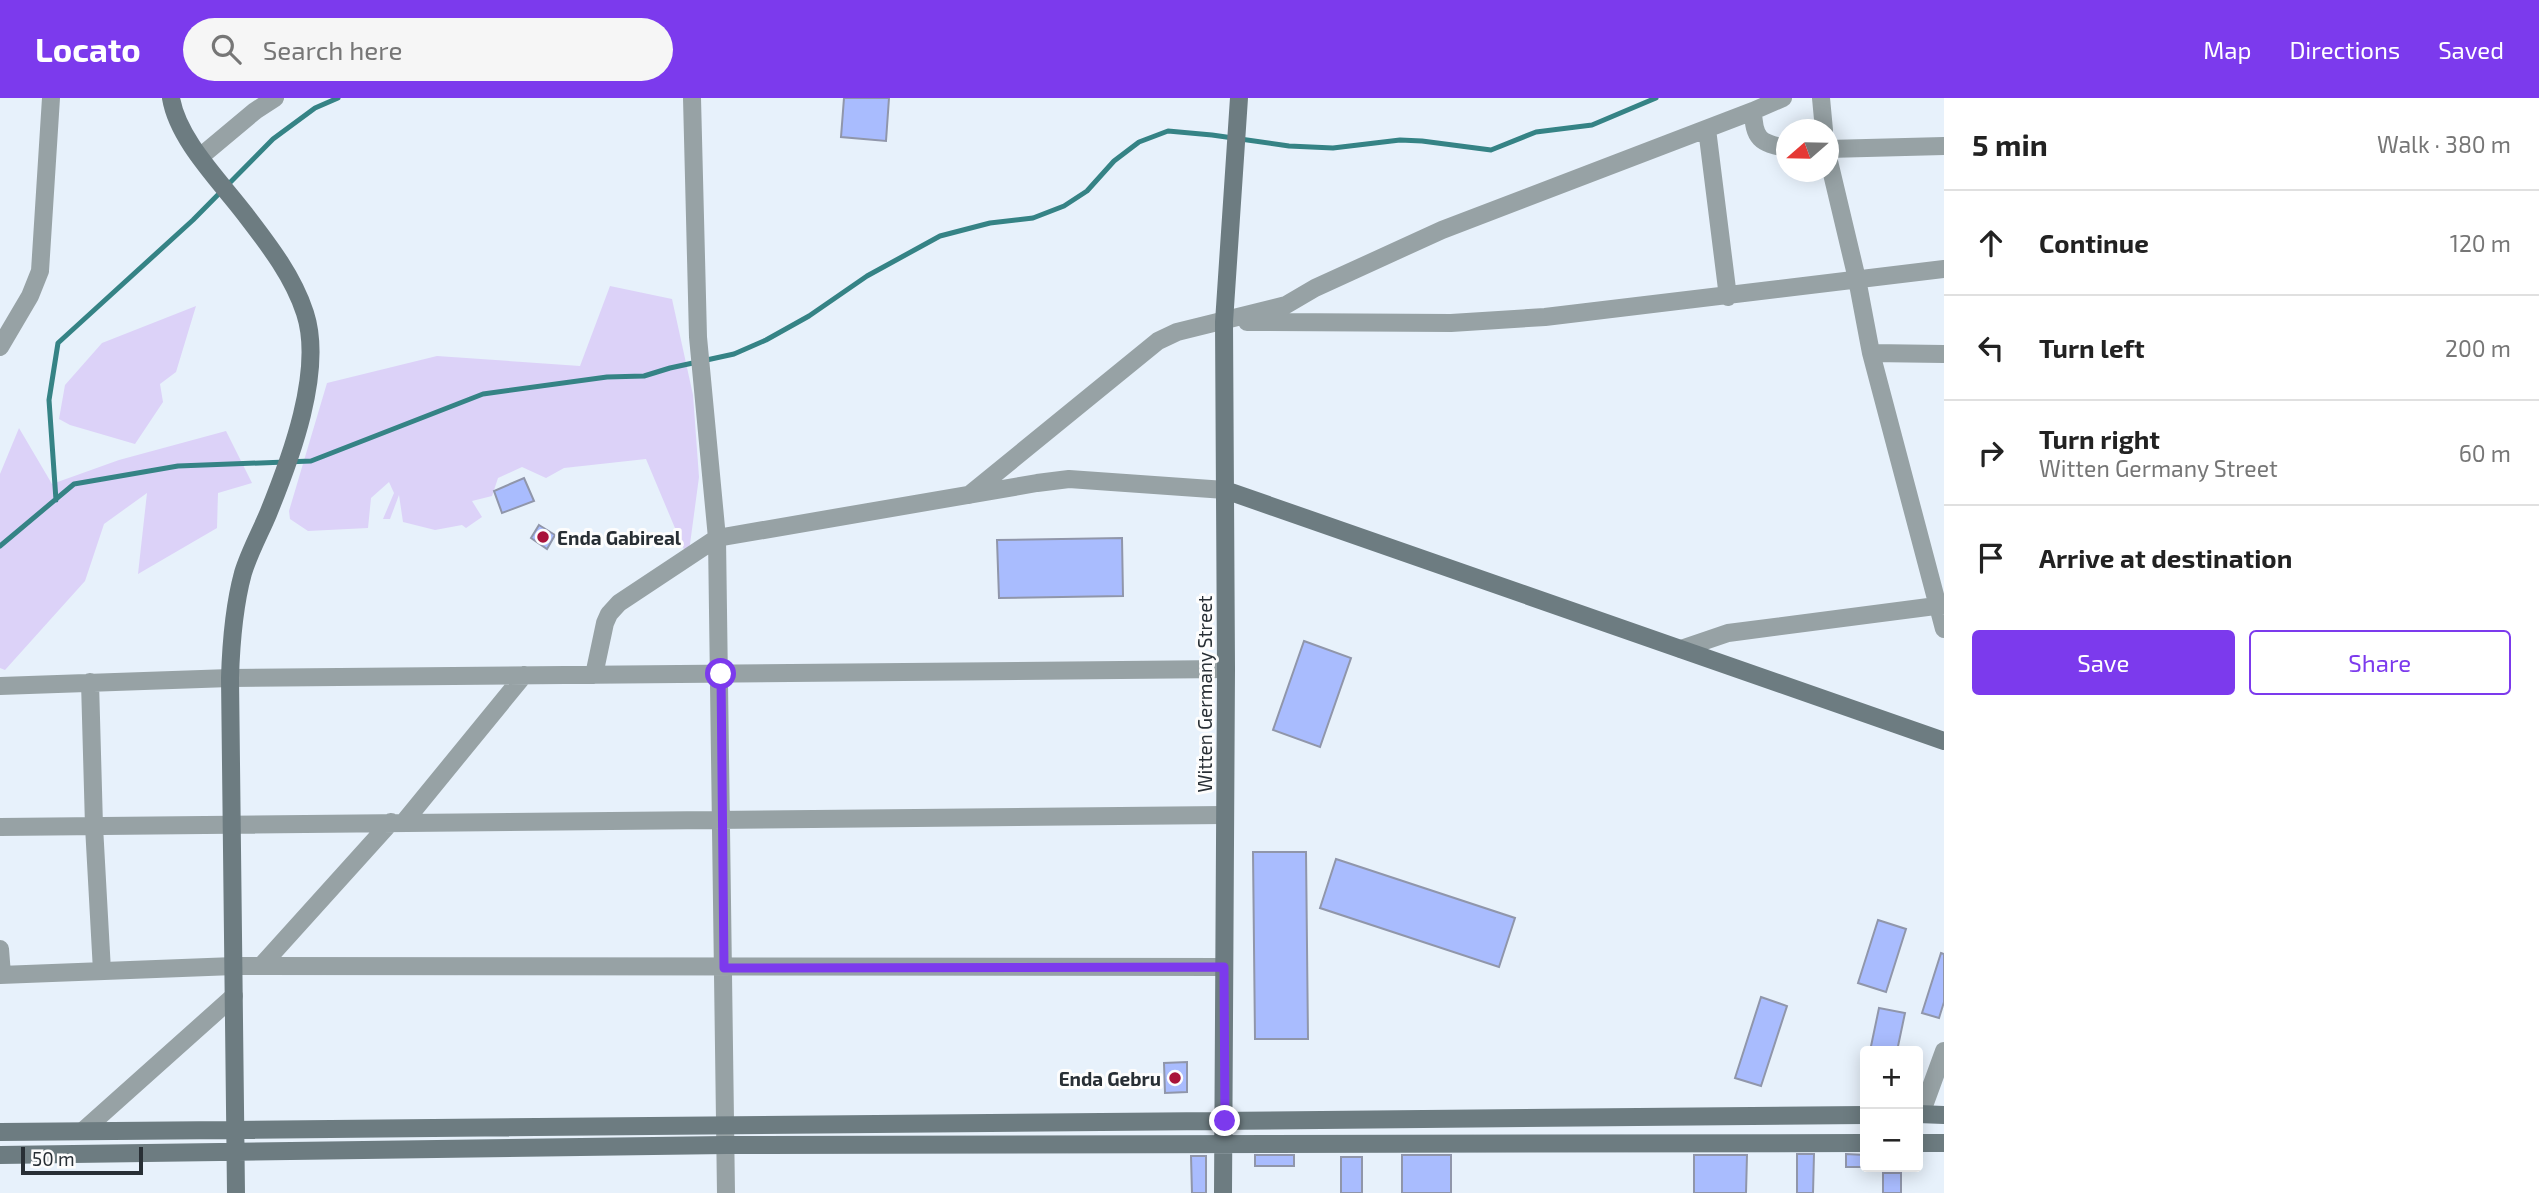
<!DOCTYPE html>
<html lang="en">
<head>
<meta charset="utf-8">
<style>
  body { margin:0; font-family:"Exo 2",sans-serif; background:#f6f6f6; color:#222 }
  .controls { position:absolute; right:21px; bottom:21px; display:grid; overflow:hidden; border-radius:7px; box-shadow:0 4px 18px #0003 }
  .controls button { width:63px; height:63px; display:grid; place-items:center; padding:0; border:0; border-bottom:2px solid #e0e0e0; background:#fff; color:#222; font:35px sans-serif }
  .compass { position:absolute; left:1776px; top:21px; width:63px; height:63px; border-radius:50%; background:#fff; box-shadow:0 4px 18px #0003; rotate:250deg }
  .scale { position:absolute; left:21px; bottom:18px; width:122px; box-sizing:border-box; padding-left:7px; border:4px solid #282f35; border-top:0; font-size:19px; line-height:24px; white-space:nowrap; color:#282f35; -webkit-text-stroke:5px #fdfdfd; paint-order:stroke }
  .stop { position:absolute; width:21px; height:21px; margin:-16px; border:5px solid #7c3aed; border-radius:50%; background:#fff }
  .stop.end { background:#7c3aed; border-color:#fff; box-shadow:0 2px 7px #0008 }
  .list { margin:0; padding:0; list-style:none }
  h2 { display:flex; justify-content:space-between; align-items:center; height:91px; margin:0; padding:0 28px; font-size:30px }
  h2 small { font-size:23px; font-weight:400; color:#767676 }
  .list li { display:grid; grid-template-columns:46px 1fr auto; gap:21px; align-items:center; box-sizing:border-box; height:105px; padding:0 28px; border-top:2px solid #e0e0e0 }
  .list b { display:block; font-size:26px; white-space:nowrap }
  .list p { margin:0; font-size:23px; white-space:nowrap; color:#767676 }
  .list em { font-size:23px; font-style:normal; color:#767676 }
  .actions { display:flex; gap:14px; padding:21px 28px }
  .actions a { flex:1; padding:16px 0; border:2px solid #7c3aed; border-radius:7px; text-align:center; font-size:24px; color:#7c3aed }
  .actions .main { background:#7c3aed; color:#fff }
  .icon { flex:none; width:38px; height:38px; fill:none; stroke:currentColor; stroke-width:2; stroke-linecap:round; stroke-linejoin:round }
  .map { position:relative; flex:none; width:1944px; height:1095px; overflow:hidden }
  header { display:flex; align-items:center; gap:42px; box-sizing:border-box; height:98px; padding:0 35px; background:#7c3aed; color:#fff }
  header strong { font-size:33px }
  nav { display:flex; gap:38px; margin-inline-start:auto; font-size:24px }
  .search { width:490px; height:63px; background:#f6f6f6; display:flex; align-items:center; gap:18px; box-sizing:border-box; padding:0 24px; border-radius:38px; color:#767676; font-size:26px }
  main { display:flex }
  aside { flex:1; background:#fff }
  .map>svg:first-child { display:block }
</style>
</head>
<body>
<header>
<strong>Locato</strong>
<div class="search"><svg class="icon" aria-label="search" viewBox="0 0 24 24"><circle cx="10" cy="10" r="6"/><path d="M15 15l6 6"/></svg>Search here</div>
<nav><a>Map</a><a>Directions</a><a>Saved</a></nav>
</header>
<main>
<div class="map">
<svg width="1944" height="1095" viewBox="0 0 1944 1095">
  <rect width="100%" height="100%" fill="#e7f1fb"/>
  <path fill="#dcd2f8" d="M610 188 672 201 693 297 699 379 688 461 646 361 564 370 546 380 522 369 498 380 492 398 472 403 482 419 466 430 462 427 435 432 403 424 399 397 390 421H383L394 395 389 384 371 400 368 430 308 433 290 421 289 413 327 285 437 258 580 268Z
    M196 208 176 274 160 286 163 304 135 346 70 327 59 321 65 287 102 245Z
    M19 330 52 386 119 362 226 333 252 385 218 395 217 430 138 476 147 395 104 426 85 483 5 572 0 570V376Z"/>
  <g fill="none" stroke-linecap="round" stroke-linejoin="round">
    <path stroke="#358385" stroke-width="5" d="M56 402 49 302 58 245 193 122 273 41 315 10 338 0
      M0 448 74 386 178 368 311 363 483 296 607 279 644 278 670 270 734 256 766 242 809 218 867 178 940 138 990 125 1033 120 1064 108 1087 93 1114 63 1139 44 1168 33 1212 37 1289 48 1333 50 1400 42 1422 43 1491 52 1536 34 1592 27 1656 0"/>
  </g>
  <path fill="#a9bcfe" stroke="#9096aa" stroke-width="2" d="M844 0H889L886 43 841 39Z
    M524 380 534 403 502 415 494 393Z
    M539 427 555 437 547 451 531 440Z
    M1122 440 1123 498 999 500 997 442Z
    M1304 543 1351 560 1320 649 1273 632Z
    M1253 754H1306L1308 941H1255Z
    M1336 761 1515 820 1499 869 1320 810Z
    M1878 822 1906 831 1886 894 1858 885Z
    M1941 855 1944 856V904L1939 920 1922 915Z
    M1761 899 1787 908 1761 988 1735 980Z
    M1879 910 1905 915 1897 953H1870Z
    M1187 964V994L1165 995 1164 965Z
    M1797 1056H1814L1813 1095H1797Z
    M1846 1056 1865 1057V1069H1885H1846Z
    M1255 1057H1294V1068H1255Z
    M1402 1057H1451V1095H1402Z
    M1694 1057H1747L1746 1095H1694Z
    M1191 1058H1206V1095H1192Z
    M1341 1059H1362V1095H1341Z
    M1883 1075H1901V1095H1883Z"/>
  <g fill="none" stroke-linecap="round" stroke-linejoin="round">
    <path stroke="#97a2a5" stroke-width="18" d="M692 0 698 239 717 440 726 1095
      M1821 0 1824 32
      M1753 13C1754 41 1760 45 1786 50
      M1707 31 1728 199
      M1828 51 1944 48
      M200 59 255 13 275 0
      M1828 59 1857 181 1871 255 1944 531
      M1247 224 1451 225 1545 219 1944 171
      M0 249 30 198 40 173 51 0
      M1871 255 1944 256
      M969 397 1158 243 1177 234 1286 207 1315 190 1442 132 1753 13 1783 0
      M1681 551 1728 535 1944 507
      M594 577 605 525 609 516 619 505 717 440 1037 385 1069 381 1225 392
      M90 584 94 728 102 873
      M0 588 230 580 1226 571
      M404 724 524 577
      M0 729 1224 717
      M0 851 2 877
      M261 868 391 724
      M0 877 234 868 1224 869
      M1921 1016 1944 953
      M84 1032 234 898"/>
    <path stroke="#6d7c81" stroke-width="18" d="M171 0C178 42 220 83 245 116 268 146 293 178 305 215 324 273 290 362 268 416 260 435 249 455 243 475 234 508 231 546 230 580L236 1095
      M1225 392 1944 643
      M1918 1016 1944 1017
      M0 1034 1865 1017
      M1918 1045H1944
      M0 1057 726 1047 1865 1045
      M1223 1095 1226 571 1224 224 1239 0"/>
  </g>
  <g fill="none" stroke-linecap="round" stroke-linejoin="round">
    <path stroke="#7c3aed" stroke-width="9" d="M721 576 724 870 1224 869 1225 1023"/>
  </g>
  <g fill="#a9123a" stroke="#fdfdfd" stroke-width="2.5">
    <circle cx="543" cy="439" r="7"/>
    <circle cx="1175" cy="980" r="7"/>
  </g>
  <g text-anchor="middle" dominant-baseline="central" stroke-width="6" stroke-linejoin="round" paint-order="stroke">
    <g font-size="19" font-weight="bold" fill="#282f35" stroke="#fdfdfd" text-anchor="start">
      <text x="557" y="439">Enda Gabireal</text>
      <text x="1161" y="980" text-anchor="end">Enda Gebru</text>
    </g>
    <g font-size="19" fill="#282f35" stroke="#fdfdfd">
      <text transform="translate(1204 596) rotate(-90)">Witten Germany Street</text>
    </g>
  </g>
</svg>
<div class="controls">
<button>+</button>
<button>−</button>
</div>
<svg class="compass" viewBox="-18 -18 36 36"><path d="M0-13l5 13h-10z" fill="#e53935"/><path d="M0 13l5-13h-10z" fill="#767676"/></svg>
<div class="scale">50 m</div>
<div class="stop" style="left:721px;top:576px"></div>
<div class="stop end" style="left:1225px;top:1023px"></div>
</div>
<aside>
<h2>5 min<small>Walk · 380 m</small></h2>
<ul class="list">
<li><svg class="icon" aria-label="ahead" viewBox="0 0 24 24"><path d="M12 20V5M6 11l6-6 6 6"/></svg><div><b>Continue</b></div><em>120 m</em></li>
<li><svg class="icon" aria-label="left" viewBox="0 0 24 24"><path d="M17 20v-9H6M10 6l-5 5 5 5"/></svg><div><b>Turn left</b></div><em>200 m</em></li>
<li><svg class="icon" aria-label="right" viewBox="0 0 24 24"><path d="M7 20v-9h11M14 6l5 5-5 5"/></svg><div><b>Turn right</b><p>Witten Germany Street</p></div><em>60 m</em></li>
<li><svg class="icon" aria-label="arrive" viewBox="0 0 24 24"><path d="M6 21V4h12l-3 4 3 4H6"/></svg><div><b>Arrive at destination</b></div></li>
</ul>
<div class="actions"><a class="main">Save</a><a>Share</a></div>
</aside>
</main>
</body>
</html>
